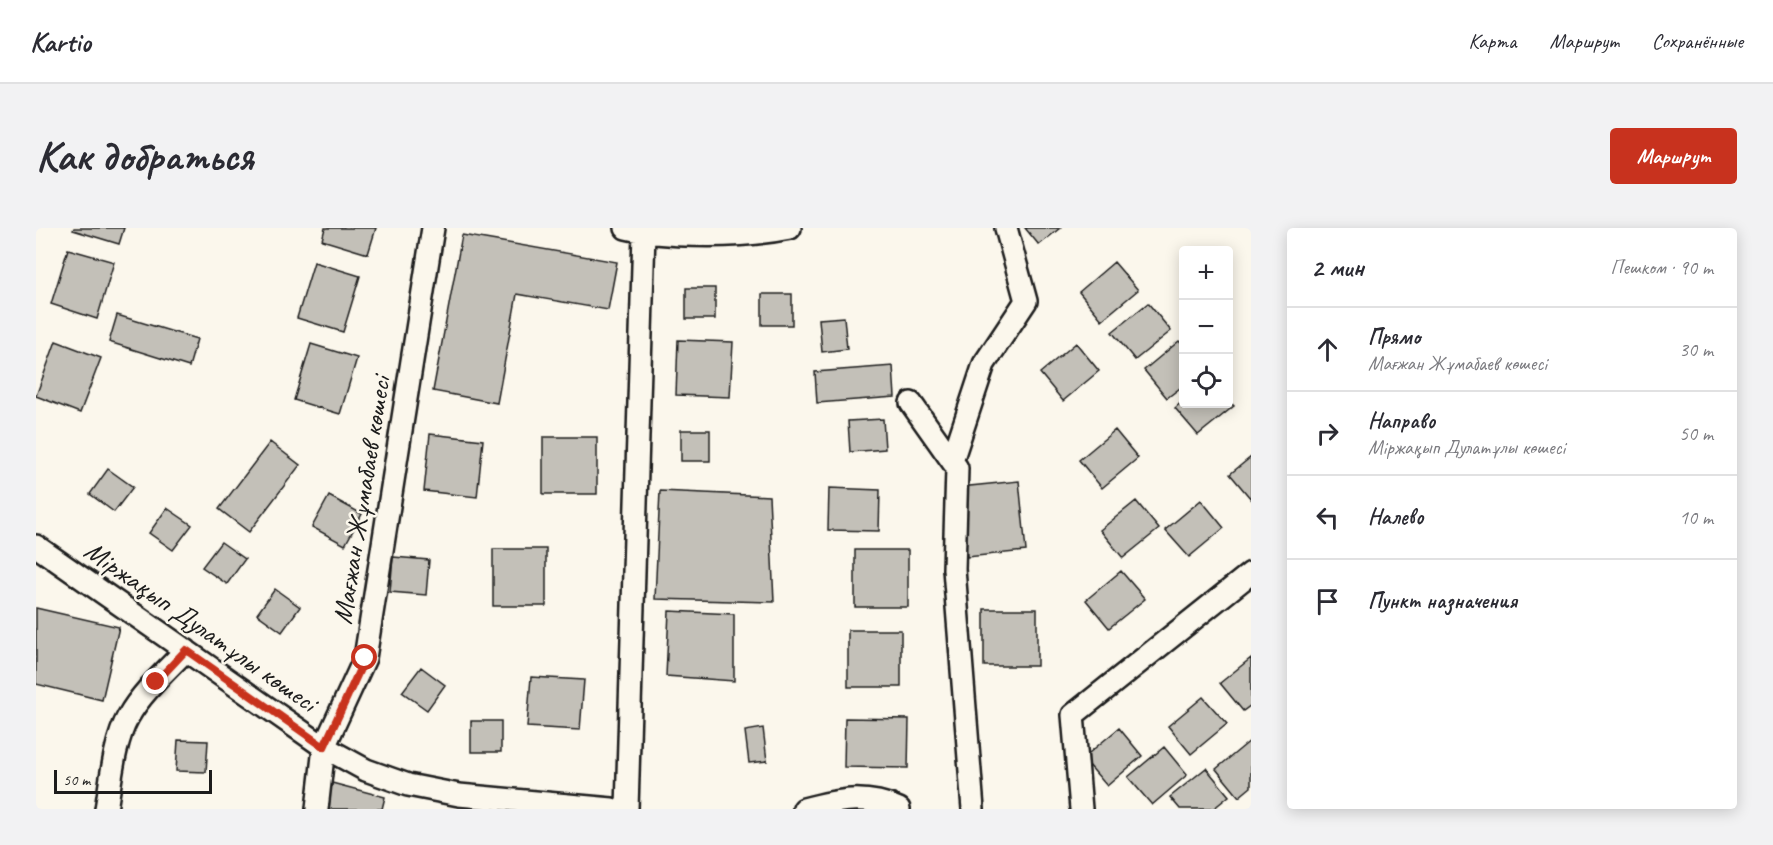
<!DOCTYPE html>
<html lang="ru">
<head>
<meta charset="utf-8">
<style>
  body { margin:0; font-family:Caveat,sans-serif; background:#f2f2f3; color:#2b2b33 }
  .controls { position:absolute; right:18px; top:18px; display:grid; overflow:hidden; border-radius:6px; box-shadow:0 3px 15px #0003 }
  .controls button { width:54px; height:54px; display:grid; place-items:center; padding:0; border:0; border-bottom:2px solid #e1e1e2; background:#fff; color:#2b2b33; font:30px sans-serif }
  .scale { position:absolute; left:18px; bottom:15px; width:158px; box-sizing:border-box; padding-left:6px; border:3px solid #1c1c1c; border-top:0; font-size:16px; line-height:21px; white-space:nowrap; color:#1c1c1c; -webkit-text-stroke:4px #fbf7ec; paint-order:stroke }
  .stop { position:absolute; width:18px; height:18px; margin:-14px; border:4px solid #c8321e; border-radius:50%; background:#fff }
  .stop.end { background:#c8321e; border-color:#fff; box-shadow:0 2px 6px #0008 }
  .list { margin:0; padding:0; list-style:none }
  h2 { display:flex; justify-content:space-between; align-items:center; height:78px; margin:0; padding:0 24px; font-size:26px }
  h2 small { font-size:20px; font-weight:400; color:#7c7c81 }
  .list li { display:grid; grid-template-columns:39px 1fr auto; gap:18px; align-items:center; box-sizing:border-box; height:84px; padding:0 24px; border-top:2px solid #e1e1e2 }
  .list b { display:block; font-size:22px; white-space:nowrap }
  .list p { margin:0; font-size:20px; white-space:nowrap; color:#7c7c81 }
  .list em { font-size:20px; font-style:normal; color:#7c7c81 }
  .icon { flex:none; width:33px; height:33px; fill:none; stroke:currentColor; stroke-width:2; stroke-linecap:round; stroke-linejoin:round }
  .map { position:relative; flex:none; width:1215px; height:581px; overflow:hidden; border-radius:6px }
  header { display:flex; align-items:center; gap:36px; box-sizing:border-box; height:84px; padding:0 30px; background:#fff; border-bottom:2px solid #e1e1e2 }
  header strong { font-size:28px }
  nav { display:flex; gap:33px; margin-inline-start:auto; font-size:21px }
  .intro { display:flex; align-items:center; justify-content:space-between; box-sizing:border-box; height:144px; padding:0 36px }
  h1 { margin:0; font-size:42px }
  .button { padding:15px 27px; border-radius:6px; background:#c8321e; color:#fff; font-size:21px; font-weight:700 }
  main { display:flex; gap:36px; padding:0 36px }
  aside { flex:1; background:#fff; border-radius:6px; box-shadow:0 3px 15px #0003 }
  .map>svg:first-child { display:block }
</style>
</head>
<body>
<header>
<strong>Kartio</strong>
<nav><a>Карта</a><a>Маршрут</a><a>Сохранённые</a></nav>
</header>
<div class="intro"><h1>Как добраться</h1><a class="button">Маршрут</a></div>
<main>
<div class="map">
<svg width="1215" height="581" viewBox="0 0 1215 581">
  <rect width="100%" height="100%" fill="#fbf7ec"/>
  <filter id="ink" filterUnits="userSpaceOnUse"><feTurbulence type="fractalNoise" baseFrequency=".0167" numOctaves="2"/><feDisplacementMap in="SourceGraphic" scale="12" xChannelSelector="R" yChannelSelector="G"/><feConvolveMatrix kernelMatrix="1 2 1 2 8 2 1 2 1" color-interpolation-filters="sRGB"/></filter>
  <g filter="url(#ink)">
    <path fill="#c3c0b8" stroke="#1c1c1c" stroke-width="1.5" d="M38 0H88L83 16 37 2Z
      M289 0H340L332 26 286 12Z
      M989 0H1024L1003 17Z
      M426 7 581 34 572 82 481 66 461 175 397 163Z
      M32 21 78 34 61 91 15 76Z
      M278 34 324 48 307 104 261 90Z
      M1078 34 1102 62 1066 92 1043 64Z
      M650 60H679V91H650Z
      M726 66H756V97H726Z
      M1112 75 1135 103 1099 132 1076 104Z
      M81 87 161 111 153 139 73 114Z
      M808 89 811 121 786 124 783 91Z
      M642 112 697 114 694 169 640 167Z
      M20 113 65 130 44 185 0 168Z
      M1143 113 1148 118V157L1131 170 1108 142Z
      M1040 115 1063 143 1027 173 1004 145Z
      M275 116 321 130 304 186 258 172Z
      M857 138 859 169 781 175 779 144Z
      M1148 172V176H1192V172L1198 178 1162 207 1139 180Z
      M847 191 849 221 814 224 812 193Z
      M645 202H674V233H645Z
      M1079 202 1102 230 1066 260 1043 232Z
      M394 206 447 212 441 269 388 263Z
      M507 209H561V266H507Z
      M234 214 264 237 213 304 183 281Z
      M1215 229V271L1194 246Z
      M72 241 97 259 78 284 54 266Z
      M983 253 990 323 931 329 924 259Z
      M793 260 844 262 843 303 792 302Z
      M624 263 733 268 738 374 619 371Z
      M293 268 326 286 309 317 276 299Z
      M1165 272 1188 300 1153 329 1129 302Z
      M1100 273 1123 301 1087 330 1064 302Z
      M131 280 156 297 137 322 113 305Z
      M185 314 209 331 191 356 166 339Z
      M457 321H510V378H457Z
      M819 322H872V379H819Z
      M357 329 393 332 390 367 354 364Z
      M1085 343 1109 371 1073 400 1050 372Z
      M239 361 264 379 246 404 221 386Z
      M0 380 83 399 66 472 0 456Z
      M948 381H1001V438H948Z
      M633 383 698 386V453L630 448Z
      M812 402H865V459H812Z
      M1215 430V477L1207 483 1184 455Z
      M385 439 409 457 391 482 366 464Z
      M495 449 548 452 544 502 491 499Z
      M1167 469 1191 496 1155 526 1132 498Z
      M809 490 873 491 872 540 808 539Z
      M435 493H465V524H435Z
      M727 500 731 533 713 535 709 503Z
      M1083 500 1106 528 1071 558 1047 530Z
      M142 512 172 513 170 544 140 543Z
      M1215 512V559L1203 569 1180 541Z
      M1128 519 1151 547 1116 577 1092 549Z
      M1170 540 1193 568 1177 581H1144L1134 569Z
      M296 555 349 569 346 581H289Z"/>
    <g fill="none" stroke-linecap="round" stroke-linejoin="round">
      <g stroke="#1c1c1c" stroke-width="26">
        <path id="minor" d="M590 0 608 4 591 581
          M608 4C657 9 705 10 754 0
          M875 175 921 240 918 341 937 581
          M916 233 948 136 990 73 970 0
          M0 318 288 519 330 542 372 557 423 567 576 581
          M70 581C75 553 78 514 92 489 106 464 130 443 150 422
          M281 581 288 519 329 430 397 0
          M768 581C802 572 829 566 863 581
          M1045 581 1037 487 1215 345"/>
      </g>
      <use href="#minor" stroke="#fbf7ec" stroke-width="21"/>
    </g>
  </g>
  <g fill="none" stroke-linecap="round" stroke-linejoin="round" filter="url(#ink)">
    <path stroke="#c8321e" stroke-width="8" d="M120 454 150 422 288 519 329 430"/>
  </g>
  <g text-anchor="middle" dominant-baseline="central" stroke-width="5" stroke-linejoin="round" paint-order="stroke">
    <g font-size="28" fill="#1c1c1c" stroke="#fbf7ec">
      <text transform="translate(325 272) rotate(-81)">Мағжан Жұмабаев көшесі</text>
      <text transform="translate(165 398) rotate(35)">Міржақып Дулатұлы көшесі</text>
    </g>
  </g>
</svg>
<div class="controls">
<button>+</button>
<button>−</button>
<button><svg class="icon" aria-label="locate" viewBox="0 0 24 24"><circle cx="12" cy="12" r="6"/><path d="M12 2v4M12 18v4M2 12h4M18 12h4"/></svg></button>
</div>
<div class="scale">50 m</div>
<div class="stop" style="left:329px;top:430px"></div>
<div class="stop end" style="left:120px;top:454px"></div>
</div>
<aside>
<h2>2 мин<small>Пешком · 90 m</small></h2>
<ul class="list">
<li><svg class="icon" aria-label="ahead" viewBox="0 0 24 24"><path d="M12 20V5M6 11l6-6 6 6"/></svg><div><b>Прямо</b><p>Мағжан Жұмабаев көшесі</p></div><em>30 m</em></li>
<li><svg class="icon" aria-label="right" viewBox="0 0 24 24"><path d="M7 20v-9h11M14 6l5 5-5 5"/></svg><div><b>Направо</b><p>Міржақып Дулатұлы көшесі</p></div><em>50 m</em></li>
<li><svg class="icon" aria-label="left" viewBox="0 0 24 24"><path d="M17 20v-9H6M10 6l-5 5 5 5"/></svg><div><b>Налево</b></div><em>10 m</em></li>
<li><svg class="icon" aria-label="arrive" viewBox="0 0 24 24"><path d="M6 21V4h12l-3 4 3 4H6"/></svg><div><b>Пункт назначения</b></div></li>
</ul>
</aside>
</main>
</body>
</html>
